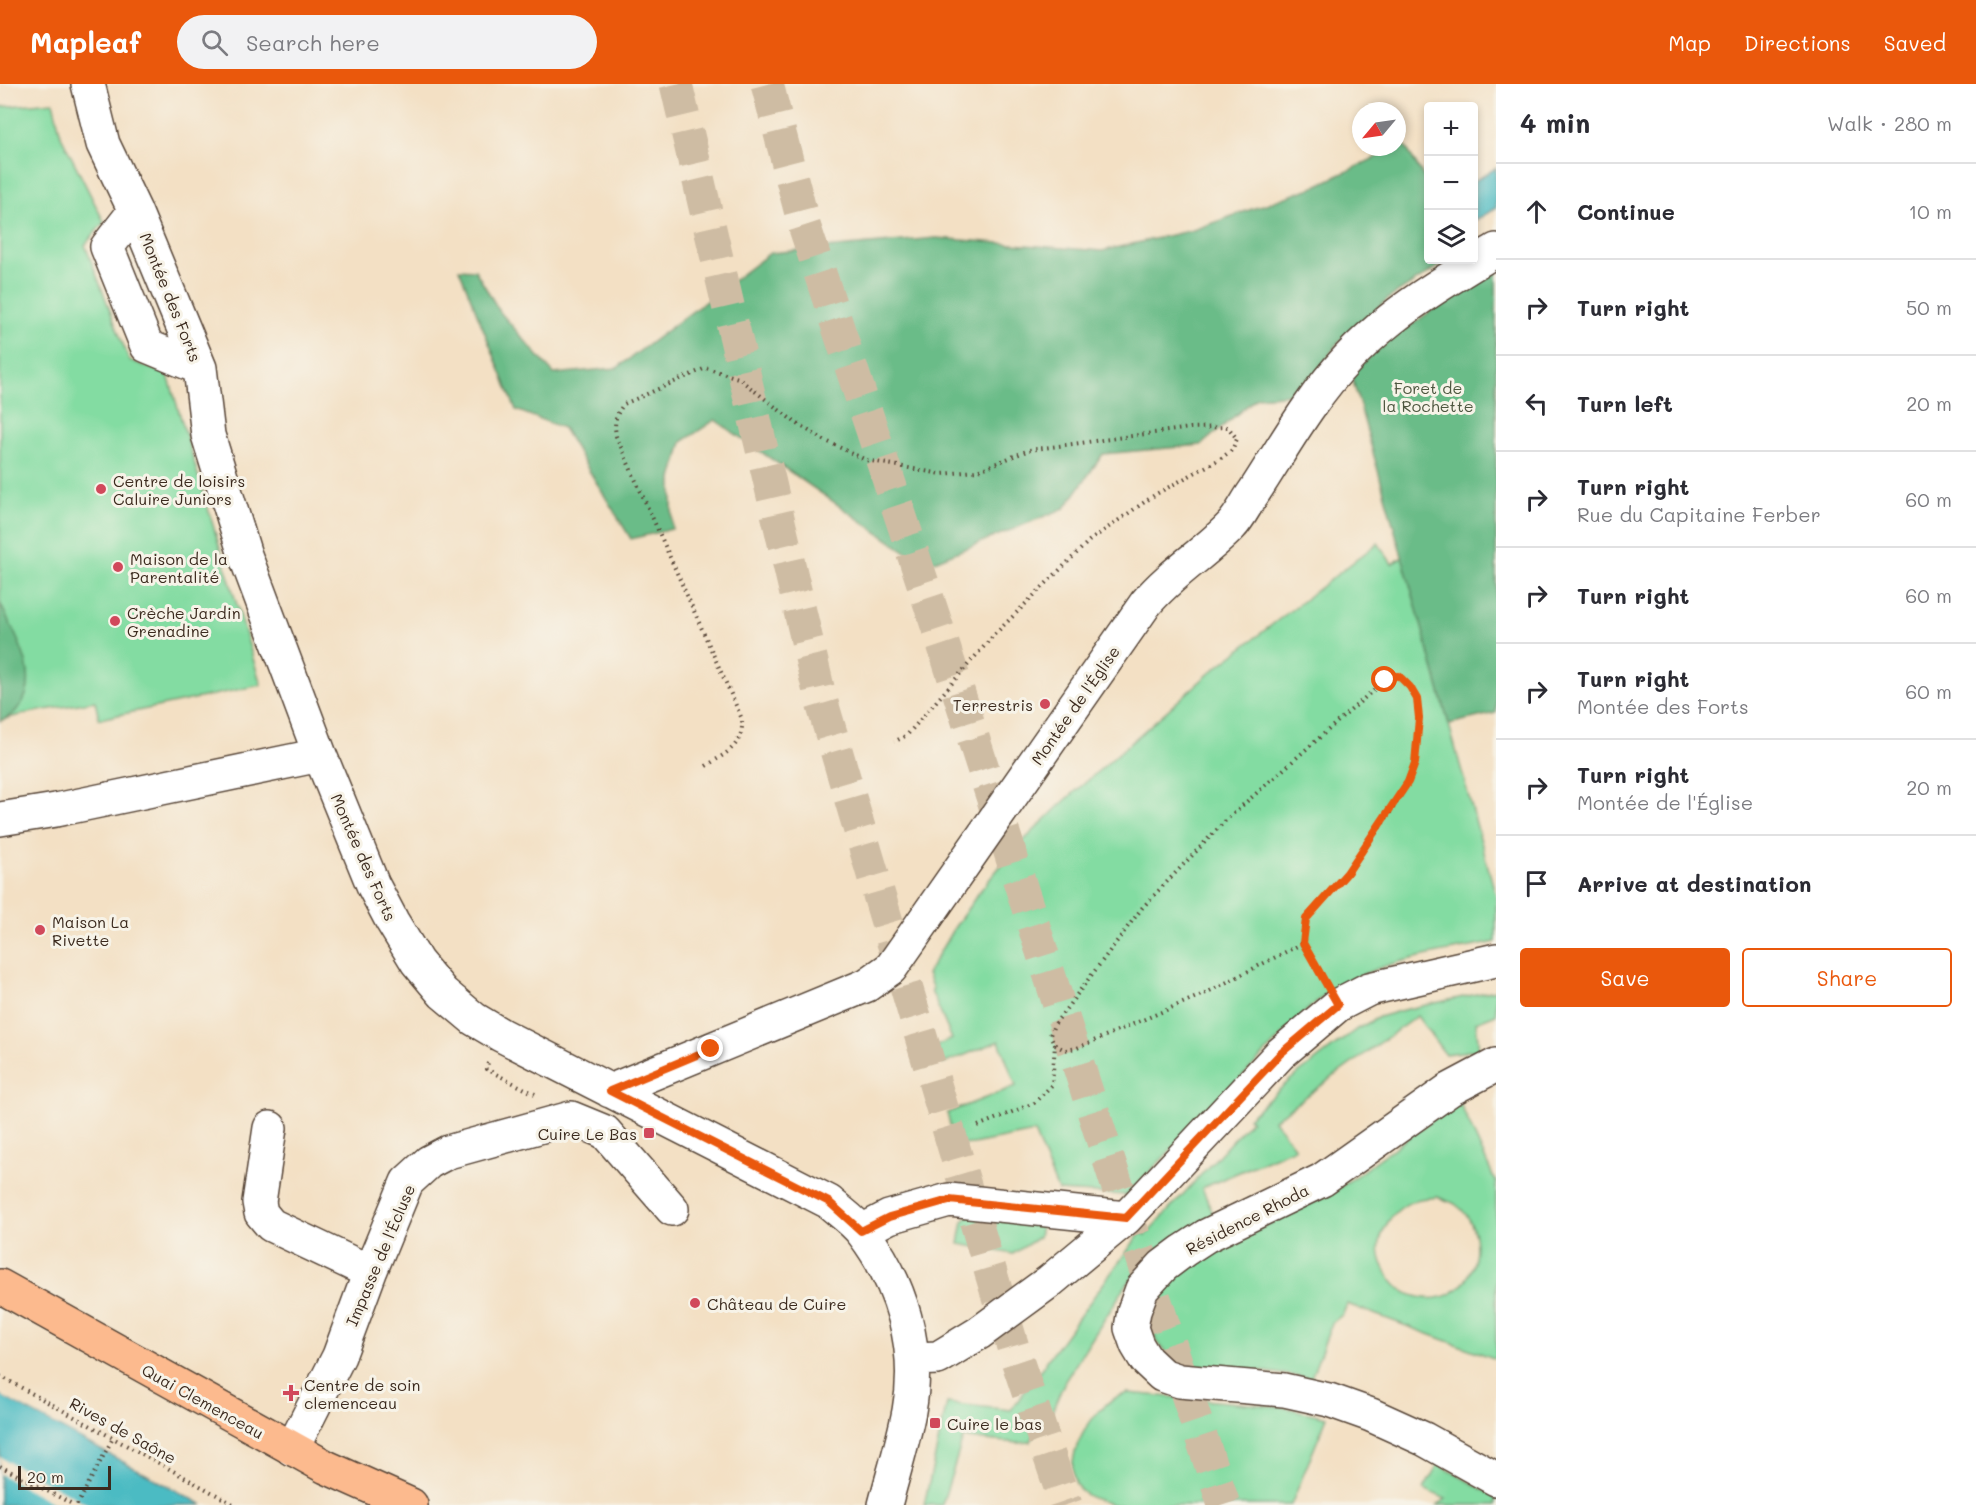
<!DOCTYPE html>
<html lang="en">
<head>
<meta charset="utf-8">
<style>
  body { margin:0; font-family:Mali,sans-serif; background:#f2f2f3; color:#2b2b33 }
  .controls { position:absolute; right:18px; top:18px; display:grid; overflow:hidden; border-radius:6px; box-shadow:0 3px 9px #0003 }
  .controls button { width:54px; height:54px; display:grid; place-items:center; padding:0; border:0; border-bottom:2px solid #e1e1e2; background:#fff; color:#2b2b33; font:30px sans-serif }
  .compass { position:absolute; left:1352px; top:18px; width:54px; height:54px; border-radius:50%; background:#fff; box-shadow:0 3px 9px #0003; rotate:241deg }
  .scale { position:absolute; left:18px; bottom:15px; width:93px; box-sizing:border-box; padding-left:6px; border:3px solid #3b2a1e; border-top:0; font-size:16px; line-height:21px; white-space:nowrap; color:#3b2a1e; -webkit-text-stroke:4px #f7f3e8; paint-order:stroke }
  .stop { position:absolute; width:18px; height:18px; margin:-14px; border:4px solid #ea580c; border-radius:50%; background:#fff }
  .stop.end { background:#ea580c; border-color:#fff; box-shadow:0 2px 6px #0008 }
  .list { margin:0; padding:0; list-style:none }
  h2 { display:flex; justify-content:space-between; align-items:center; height:78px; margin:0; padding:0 24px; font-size:26px }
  h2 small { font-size:20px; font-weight:400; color:#7c7c81 }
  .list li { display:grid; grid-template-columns:39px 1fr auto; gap:18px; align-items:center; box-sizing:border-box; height:96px; padding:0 24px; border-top:2px solid #e1e1e2 }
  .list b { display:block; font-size:22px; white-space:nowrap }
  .list p { margin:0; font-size:20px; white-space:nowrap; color:#7c7c81 }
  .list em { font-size:20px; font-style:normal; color:#7c7c81 }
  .actions { display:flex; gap:12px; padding:18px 24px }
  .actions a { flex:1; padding:14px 0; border:2px solid #ea580c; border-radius:6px; text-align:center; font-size:21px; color:#ea580c }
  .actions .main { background:#ea580c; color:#fff }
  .icon { flex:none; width:33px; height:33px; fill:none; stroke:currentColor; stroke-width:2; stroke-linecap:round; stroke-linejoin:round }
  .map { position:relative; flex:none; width:1496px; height:1421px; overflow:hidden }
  header { display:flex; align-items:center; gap:36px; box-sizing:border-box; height:84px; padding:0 30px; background:#ea580c; color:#fff }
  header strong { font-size:28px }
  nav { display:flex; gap:33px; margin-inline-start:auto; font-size:21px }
  .search { width:420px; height:54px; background:#f2f2f3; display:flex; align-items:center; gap:15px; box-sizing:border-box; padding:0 21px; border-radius:33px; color:#7c7c81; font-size:22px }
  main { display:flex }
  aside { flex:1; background:#fff }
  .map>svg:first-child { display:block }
</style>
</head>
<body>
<header>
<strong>Mapleaf</strong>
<div class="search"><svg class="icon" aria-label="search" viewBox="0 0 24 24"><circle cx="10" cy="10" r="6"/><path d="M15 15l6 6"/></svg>Search here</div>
<nav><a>Map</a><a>Directions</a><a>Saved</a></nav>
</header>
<main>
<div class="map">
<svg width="1496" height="1421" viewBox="0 0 1496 1421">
  <rect width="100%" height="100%" fill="#f7f3e8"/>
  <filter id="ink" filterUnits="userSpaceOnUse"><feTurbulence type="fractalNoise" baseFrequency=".0167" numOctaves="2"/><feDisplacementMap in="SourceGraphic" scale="12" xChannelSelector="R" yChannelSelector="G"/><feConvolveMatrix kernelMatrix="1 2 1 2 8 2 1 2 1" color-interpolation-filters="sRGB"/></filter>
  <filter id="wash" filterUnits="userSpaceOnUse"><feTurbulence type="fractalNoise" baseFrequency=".008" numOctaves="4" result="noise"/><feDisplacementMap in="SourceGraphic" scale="24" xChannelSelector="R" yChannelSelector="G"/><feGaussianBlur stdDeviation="1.35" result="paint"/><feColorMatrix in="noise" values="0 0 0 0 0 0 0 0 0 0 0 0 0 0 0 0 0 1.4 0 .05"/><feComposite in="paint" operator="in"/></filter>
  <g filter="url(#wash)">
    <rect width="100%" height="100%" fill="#f3e0c4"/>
    <path fill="#83dca2" stroke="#5f8360" stroke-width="1.5" fill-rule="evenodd" d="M53 18 61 52 104 138 85 161 129 276 168 291 261 601 99 635 95 617 23 630 5 635 15 627 25 575 0 519V23Z
      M1378 459 1392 480 1403 473 1496 812V858C1428 872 1361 877 1308 925L1127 1111 1058 1107 1034 1048 973 1060 955 1061 947 1029 1016 1002 999 957 943 980 936 962 952 955 931 907 933 905 927 890 952 847 980 807 1011 769 1060 721 1212 587Z
      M1496 906V930L1476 938 1479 966 1445 970 1417 932 1274 1036 1295 1064 1202 1104 1214 1132 1175 1152 1148 1175 1125 1203 1065 1297 1050 1332 1030 1358 1019 1359 963 1354 942 1421H924L947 1319 1011 1326 1141 1148 1146 1151 1251 1036 1248 1034 1290 996 1357 945 1379 933 1403 926Z
      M1459 1017 1496 1099V1275L1347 1220 1343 1230 1332 1239 1311 1294 1253 1286 1195 1282 1175 1276 1163 1265 1156 1256 1153 1245 1152 1230 1157 1212 1170 1196 1199 1175 1332 1109ZM1438 1113C1443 1116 1450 1117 1455 1120 1496 1148 1474 1232 1412 1211 1398 1207 1388 1193 1382 1179 1372 1153 1393 1121 1420 1115 1425 1114 1432 1114 1438 1113Z
      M972 1130 1041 1141 1039 1153 1013 1170 959 1160 963 1137Z
      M1128 1309 1282 1323 1327 1333 1291 1421H1114C1103 1417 1089 1415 1080 1406 1058 1380 1090 1328 1115 1314 1118 1312 1124 1311 1128 1309Z
      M1438 1380 1496 1413V1421H1437L1446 1415 1424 1405Z"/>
    <path fill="#6abc88" stroke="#527353" stroke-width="1.5" d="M1404 60 1428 100V176H1449L1389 214 1336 261 1304 309 1257 313 1201 361 1103 370 1065 424 925 481 715 336 682 358 672 395V445L631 455 563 344 516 326 459 185 475 186 500 228 554 290 617 284 770 169 936 154 1102 167 1193 146 1314 103Z
      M1496 180V629L1449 640 1351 290 1381 263Z
      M0 519C13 548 44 593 19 623 14 630 8 634 0 637Z"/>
    <path fill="#4cbbc3" stroke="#447270" stroke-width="1.5" d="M1496 84V124L1476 136 1474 131V97Z
      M0 1311 203 1421H0Z"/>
    <path fill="#f3e0c4" d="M0 1308 205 1418 206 1421 0 1311Z
      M0 1373 89 1421H57L0 1390Z"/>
  </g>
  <g filter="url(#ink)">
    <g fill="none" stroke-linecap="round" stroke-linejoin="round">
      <path stroke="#cebca3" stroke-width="33" stroke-dasharray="33 16" stroke-linecap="butt" d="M676 0 820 612 1015 1270 1066 1421
        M767 0 804 141 944 563 1116 1098 1224 1421"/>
      <g stroke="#574537" stroke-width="36">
        <path id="minor" d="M88 0 103 60 135 127 200 284 208 351 245 471 320 671 373 801 392 837 417 878 443 909 474 935 501 951 829 1118C840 1128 854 1137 863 1149 901 1199 921 1264 909 1327 903 1359 893 1390 885 1421
          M135 127 107 163 147 262 200 284
          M0 735 56 726 320 671
          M1496 981 1449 1006 1322 1096 1206 1152 1183 1167 1163 1182 1142 1205 1134 1227 1131 1244 1137 1261 1146 1276 1162 1291 1180 1297 1284 1306 1329 1316 1371 1331 1424 1355 1496 1395
          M610 1007 867 901 891 884 1146 519C1171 489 1204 470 1231 442 1240 433 1246 419 1254 408 1273 379 1291 348 1311 320 1363 245 1421 212 1496 166
          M270 1044 259 1118 261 1129 271 1141 370 1188
          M862 1147 889 1133 949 1116 1126 1134
          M913 1275 938 1274 979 1249 1050 1197 1126 1134 1280 970 1338 921 1369 905 1496 876
          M292 1365 339 1272 370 1188 407 1098 429 1078 448 1068 571 1034 605 1048 672 1125"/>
      </g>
      <g stroke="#574537" stroke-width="36">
        <path id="major" d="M0 1202 326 1383 411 1421"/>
      </g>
      <path stroke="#574537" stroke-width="4" stroke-dasharray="1.5 4.5" stroke-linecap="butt" d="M706 682C726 669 744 662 742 635L616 352C614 338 615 331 624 320L706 284 738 294 796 339 824 356 866 376 941 390 977 387 1029 366 1190 344 1228 343 1237 355 1232 366 1220 375 1156 410 1089 457 993 552 907 651 894 658
        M1303 859 1324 894
        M488 979 486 985 535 1010
        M978 1042 1034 1019 1052 1001 1055 961 1065 966 1077 964 1206 909 1303 859 1306 835 1347 789 1391 727 1408 698 1415 679 1420 634 1417 615 1410 603 1399 592H1393L1385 596 1227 735 1142 824 1054 941 1050 951 1055 961
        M0 1292 235 1421
        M0 1382 74 1421
        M77 1421 113 1354"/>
      <use href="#minor" stroke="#fff" stroke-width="33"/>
      <use href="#major" stroke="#fcba8e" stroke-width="33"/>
    </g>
  </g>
  <g fill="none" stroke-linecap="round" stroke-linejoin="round" filter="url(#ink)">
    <path stroke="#ea580c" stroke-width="8" d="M711 965 610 1007 829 1118 861 1147 889 1133 949 1116 1126 1134 1280 970 1338 921 1303 859 1306 835 1347 789 1408 698 1415 679 1419 634 1417 615 1410 603 1399 592H1393L1385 596"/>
  </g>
  <g fill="#d1495b" stroke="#f7f3e8" stroke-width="2">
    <circle cx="101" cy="405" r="6"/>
    <circle cx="118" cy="483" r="6"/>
    <circle cx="115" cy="537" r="6"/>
    <circle cx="1045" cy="620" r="6"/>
    <circle cx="40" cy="846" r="6"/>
    <rect x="643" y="1043" width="12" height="12" rx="3"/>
    <circle cx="695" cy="1219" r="6"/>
    <path d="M288 1300h6v6h6v6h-6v6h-6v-6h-6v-6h6z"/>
    <rect x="929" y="1333" width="12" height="12" rx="3"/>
  </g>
  <g text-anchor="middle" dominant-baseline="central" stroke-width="6" stroke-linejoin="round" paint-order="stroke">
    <g font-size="16" fill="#3b2a1e" stroke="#f7f3e8">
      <text transform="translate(171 213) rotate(68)">Montée des Forts</text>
      <text transform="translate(1075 621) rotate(-55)">Montée de l'Église</text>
      <text transform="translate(364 773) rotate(66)">Montée des Forts</text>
      <text transform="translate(1247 1135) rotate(-27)">Résidence Rhoda</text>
      <text transform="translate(380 1171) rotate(-67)">Impasse de l'Écluse</text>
      <text transform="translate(203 1317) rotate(29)">Quai Clemenceau</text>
      <text transform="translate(123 1346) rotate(29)">Rives de Saône</text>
    </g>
    <g font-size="16" fill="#4d563f" stroke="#f7f3e8">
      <text x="1428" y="303">Foret de<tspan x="1428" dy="18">la Rochette</tspan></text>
    </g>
    <g font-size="16" fill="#3b2a1e" stroke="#f7f3e8" text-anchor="start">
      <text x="113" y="396">Centre de loisirs<tspan x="113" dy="18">Caluire Juniors</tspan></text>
      <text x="130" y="474">Maison de la<tspan x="130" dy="18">Parentalité</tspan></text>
      <text x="127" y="528">Crèche Jardin<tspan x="127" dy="18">Grenadine</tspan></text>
      <text x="1033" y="620" text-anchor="end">Terrestris</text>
      <text x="52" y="837">Maison La<tspan x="52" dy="18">Rivette</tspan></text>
      <text x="637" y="1049" text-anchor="end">Cuire Le Bas</text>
      <text x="707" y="1219">Château de Cuire</text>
      <text x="304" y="1300">Centre de soin<tspan x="304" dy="18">clemenceau</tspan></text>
      <text x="947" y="1339">Cuire le bas</text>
    </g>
  </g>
</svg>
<div class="controls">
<button>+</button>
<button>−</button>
<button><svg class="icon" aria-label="layers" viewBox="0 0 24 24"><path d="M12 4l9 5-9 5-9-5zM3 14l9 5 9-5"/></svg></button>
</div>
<svg class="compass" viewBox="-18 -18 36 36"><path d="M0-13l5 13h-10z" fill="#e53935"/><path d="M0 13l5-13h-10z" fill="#7c7c81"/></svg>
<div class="scale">20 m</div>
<div class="stop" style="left:1385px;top:596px"></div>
<div class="stop end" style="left:711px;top:965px"></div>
</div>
<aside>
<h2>4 min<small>Walk · 280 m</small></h2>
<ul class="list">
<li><svg class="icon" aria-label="ahead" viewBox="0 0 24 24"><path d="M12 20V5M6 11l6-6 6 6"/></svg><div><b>Continue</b></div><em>10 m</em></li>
<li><svg class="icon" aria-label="right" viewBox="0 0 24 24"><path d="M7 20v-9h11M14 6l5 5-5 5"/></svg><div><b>Turn right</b></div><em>50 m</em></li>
<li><svg class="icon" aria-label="left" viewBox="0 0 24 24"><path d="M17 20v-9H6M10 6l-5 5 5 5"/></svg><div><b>Turn left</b></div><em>20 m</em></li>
<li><svg class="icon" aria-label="right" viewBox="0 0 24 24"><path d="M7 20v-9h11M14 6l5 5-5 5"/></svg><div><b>Turn right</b><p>Rue du Capitaine Ferber</p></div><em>60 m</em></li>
<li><svg class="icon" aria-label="right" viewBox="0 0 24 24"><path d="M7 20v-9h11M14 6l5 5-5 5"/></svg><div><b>Turn right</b></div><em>60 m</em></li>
<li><svg class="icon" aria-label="right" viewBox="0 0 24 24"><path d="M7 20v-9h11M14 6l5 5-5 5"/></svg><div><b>Turn right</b><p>Montée des Forts</p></div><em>60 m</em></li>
<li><svg class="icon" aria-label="right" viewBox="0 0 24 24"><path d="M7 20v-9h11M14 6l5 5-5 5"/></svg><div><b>Turn right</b><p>Montée de l'Église</p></div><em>20 m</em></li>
<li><svg class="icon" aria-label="arrive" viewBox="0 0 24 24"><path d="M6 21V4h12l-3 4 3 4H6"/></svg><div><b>Arrive at destination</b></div></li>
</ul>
<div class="actions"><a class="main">Save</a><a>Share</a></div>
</aside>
</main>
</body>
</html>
